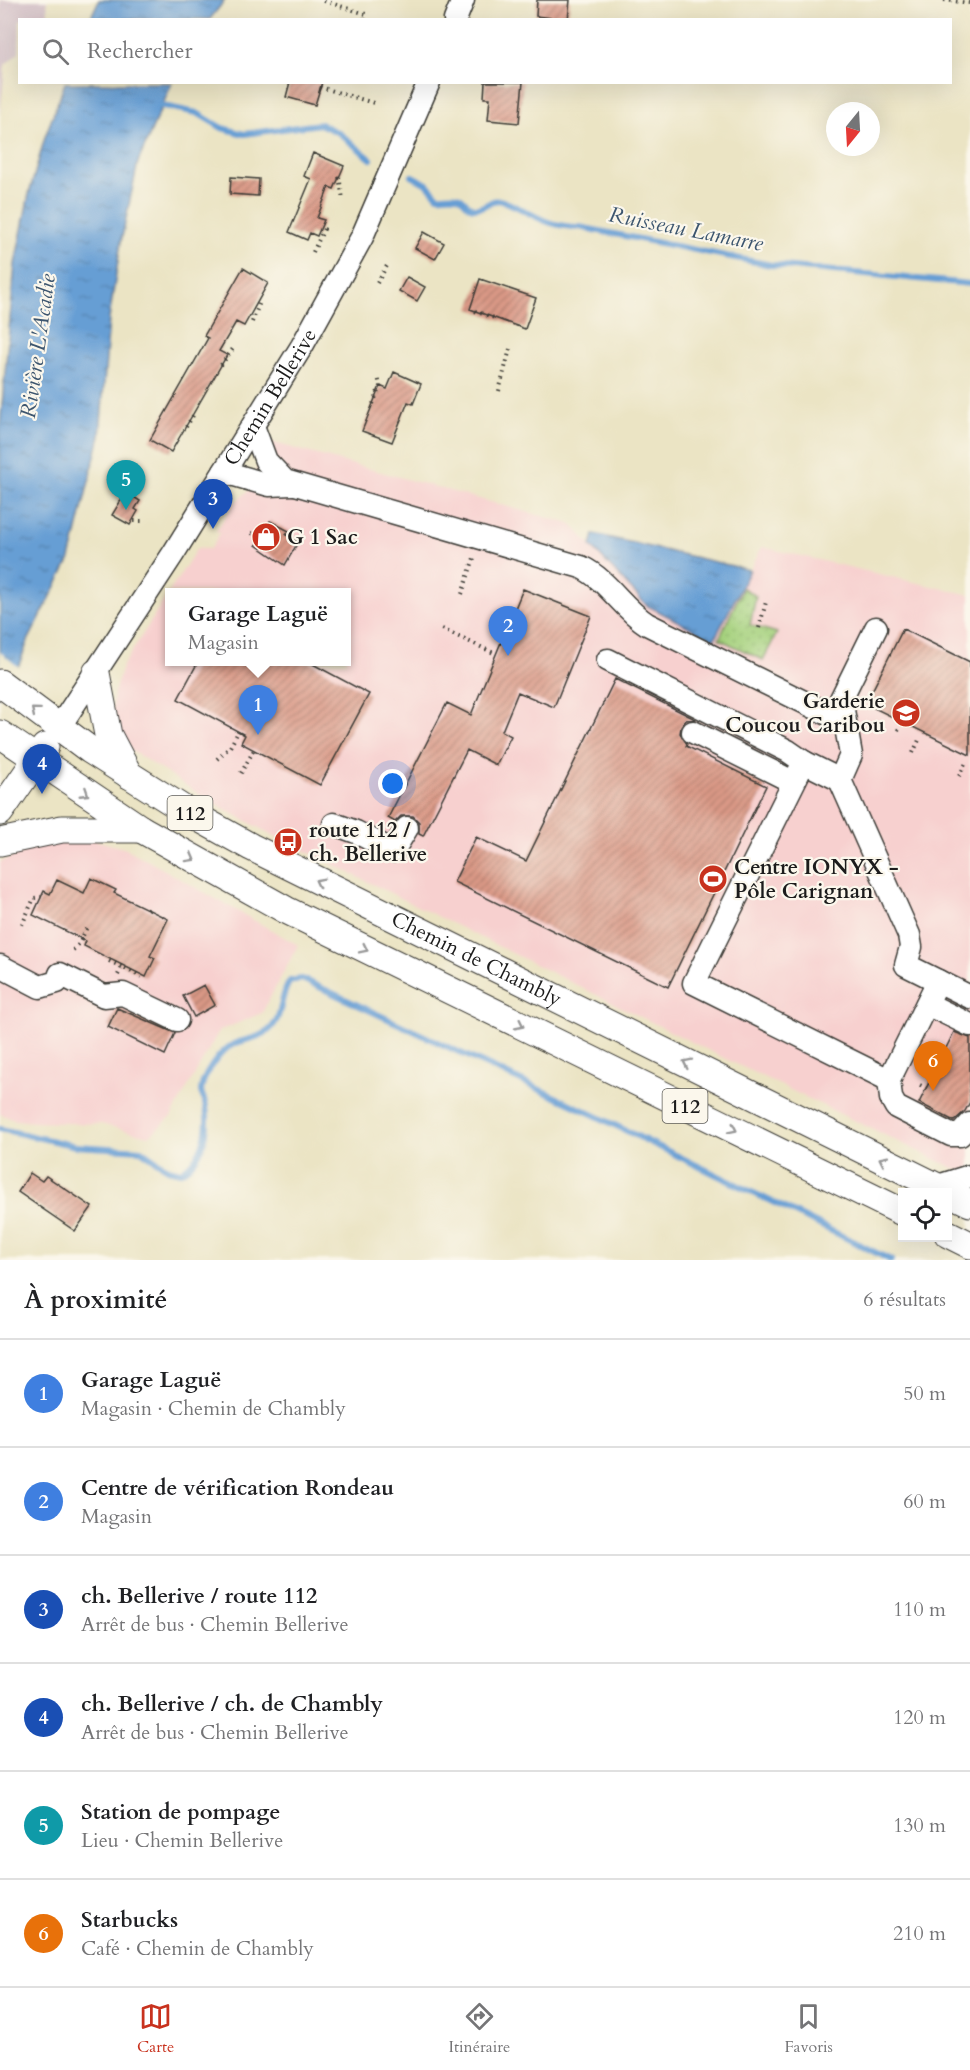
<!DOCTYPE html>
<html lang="fr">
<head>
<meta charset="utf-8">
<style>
  body { margin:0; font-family:Cardo,serif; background:#f2f2f2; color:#202124 }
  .controls { position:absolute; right:18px; bottom:18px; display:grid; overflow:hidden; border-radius:0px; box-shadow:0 6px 24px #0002 }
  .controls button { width:54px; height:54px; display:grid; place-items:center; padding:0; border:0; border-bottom:2px solid #e0e0e0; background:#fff; color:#202124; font:30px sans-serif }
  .compass { position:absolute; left:826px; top:102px; width:54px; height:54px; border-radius:50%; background:#fff; box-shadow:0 6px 24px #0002; rotate:198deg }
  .you { position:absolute; left:393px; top:784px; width:21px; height:21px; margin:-15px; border:4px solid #fff; border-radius:50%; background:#1a73e8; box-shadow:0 0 0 9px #1a73e833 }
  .badge { display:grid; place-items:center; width:39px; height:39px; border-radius:50%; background:#c8321e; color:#fff; font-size:20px; font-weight:700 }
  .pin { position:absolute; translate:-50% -50px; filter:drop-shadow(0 2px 3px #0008) }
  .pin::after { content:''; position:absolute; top:32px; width:21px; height:18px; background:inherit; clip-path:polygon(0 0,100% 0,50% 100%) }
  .popup { position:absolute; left:165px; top:588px; width:186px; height:78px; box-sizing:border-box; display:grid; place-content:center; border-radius:0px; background:#fff; filter:drop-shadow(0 2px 4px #0005); font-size:20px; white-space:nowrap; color:#757577 }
  .popup b { font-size:22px; color:#202124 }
  .popup::after { content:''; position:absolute; left:50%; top:100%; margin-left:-12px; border:12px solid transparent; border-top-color:#fff }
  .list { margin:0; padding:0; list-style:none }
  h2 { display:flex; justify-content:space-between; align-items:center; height:78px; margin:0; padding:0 24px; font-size:26px }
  h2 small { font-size:20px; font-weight:400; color:#757577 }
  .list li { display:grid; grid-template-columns:39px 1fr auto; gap:18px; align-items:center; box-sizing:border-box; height:108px; padding:0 24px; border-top:2px solid #e0e0e0 }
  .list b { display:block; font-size:22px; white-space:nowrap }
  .list p { margin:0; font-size:20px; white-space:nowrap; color:#757577 }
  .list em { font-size:20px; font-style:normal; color:#757577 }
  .icon { flex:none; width:33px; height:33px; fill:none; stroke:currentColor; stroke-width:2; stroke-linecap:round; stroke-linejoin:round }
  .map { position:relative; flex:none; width:970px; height:1260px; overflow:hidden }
  .search { position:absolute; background:#fff; box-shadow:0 6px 24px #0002; left:18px; right:18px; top:18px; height:66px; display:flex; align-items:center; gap:15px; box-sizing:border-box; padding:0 21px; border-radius:0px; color:#757577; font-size:22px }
  .sheet { height:726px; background:#fff }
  nav { display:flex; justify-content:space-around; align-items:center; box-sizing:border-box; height:84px; border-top:2px solid #e0e0e0; background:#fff; font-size:16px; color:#757577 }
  nav a { display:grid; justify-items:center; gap:3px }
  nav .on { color:#c8321e }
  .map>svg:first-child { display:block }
</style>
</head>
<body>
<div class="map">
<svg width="970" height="1260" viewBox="0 0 970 1260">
  <defs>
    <pattern id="green-dots" width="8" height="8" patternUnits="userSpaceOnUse" patternTransform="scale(1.5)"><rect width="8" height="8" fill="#a5d17d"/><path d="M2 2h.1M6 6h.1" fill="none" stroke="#8db36b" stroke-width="1.8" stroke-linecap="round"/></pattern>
    <pattern id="water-ripples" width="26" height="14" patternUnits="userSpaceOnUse" patternTransform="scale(1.5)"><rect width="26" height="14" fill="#669ed4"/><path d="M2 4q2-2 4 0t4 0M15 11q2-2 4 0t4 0" fill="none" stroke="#5380ab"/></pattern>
    <pattern id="building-hatch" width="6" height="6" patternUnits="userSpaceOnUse" patternTransform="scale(1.5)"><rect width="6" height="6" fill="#da9986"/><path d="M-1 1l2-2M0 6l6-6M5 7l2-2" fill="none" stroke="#b07c6d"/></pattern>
  </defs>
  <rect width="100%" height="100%" fill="#fbf7ec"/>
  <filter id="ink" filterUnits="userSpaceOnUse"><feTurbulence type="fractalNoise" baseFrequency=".0167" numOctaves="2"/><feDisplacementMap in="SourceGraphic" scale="12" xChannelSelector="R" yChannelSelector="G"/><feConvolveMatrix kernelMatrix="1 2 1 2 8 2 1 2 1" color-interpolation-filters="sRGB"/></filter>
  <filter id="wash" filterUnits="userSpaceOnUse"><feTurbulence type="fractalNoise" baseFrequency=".008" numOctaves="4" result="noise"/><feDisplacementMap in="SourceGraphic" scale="24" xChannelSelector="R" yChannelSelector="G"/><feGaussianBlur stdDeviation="1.35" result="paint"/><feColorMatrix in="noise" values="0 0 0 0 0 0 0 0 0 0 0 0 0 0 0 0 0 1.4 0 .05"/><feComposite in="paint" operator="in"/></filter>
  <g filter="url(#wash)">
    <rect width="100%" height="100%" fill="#ebe4c4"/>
    <path fill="#f7d0cf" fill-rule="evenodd" d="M267 441 571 524 646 605 714 639 762 547 970 595V1176L734 1063 263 830 210 801 129 749 112 713 114 693 122 667 197 548 210 549 220 533 216 531 234 503 249 490ZM170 592H346V662H170Z
      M91 839 127 849 298 945 262 1013 219 1031 171 1117 149 1136 101 1124 34 1122 16 1120 0 1114V862L39 844Z"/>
    <path fill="#d2bec5" d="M0 0H47L48 15 47 19 20 20 19 52 5 65 0 115Z"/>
    <path fill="url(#green-dots)" stroke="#60764c" stroke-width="1.5" d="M743 588 756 596 750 625 777 633 763 660 719 639Z"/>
    <path fill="url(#water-ripples)" stroke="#415d78" stroke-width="1.5" d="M99 0H225L210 19H90Z
      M65 83H172L138 162 121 242 109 319 100 436 70 559 28 641 19 665 0 696V427L15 264 29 194 45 137Z
      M594 534 750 570 714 640 646 605 591 546Z"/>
    <path fill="#ebe4c4" d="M0 652 20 668 0 699Z"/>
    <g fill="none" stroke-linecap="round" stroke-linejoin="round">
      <path stroke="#669ed4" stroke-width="6" d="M153 104 197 113 222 128 244 134 320 124 339 133 371 159
        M412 176 427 184 438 196C446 197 454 193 461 198 467 202 468 209 476 208 486 208 492 197 503 201 535 213 541 226 579 227L771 265 970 284
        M0 1129 76 1146 141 1150 168 1169 181 1172C207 1156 213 1118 201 1092 201 1078 220 1050 234 1044 245 1039 258 1039 268 1031 284 1018 279 996 290 981L302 979 592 1114 891 1260"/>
    </g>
    <g id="blocks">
      <path fill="url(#building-hatch)" d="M537 0H570L568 20 536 16Z
        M290 82H322L315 105 286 97Z
        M485 82H523L519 123 488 120 490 98H484Z
        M313 153 344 166 334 189 329 187 317 218 324 220 317 236 310 233 307 240 289 232 311 179 304 176Z
        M231 177 259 179 258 196 230 194Z
        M424 232 444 243 435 259 415 248Z
        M243 268 268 283 244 326 236 322 219 351 227 355 171 452 150 440 208 338 204 336Z
        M407 277 425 287 417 301 399 291Z
        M480 279 536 298 525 329 470 309Z
        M394 372 421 384 413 404 408 402 392 442 362 431 380 386 387 389Z
        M126 492 140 501 135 509 138 511 130 525 112 515Z
        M270 521 289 531 286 535 298 542 285 565 256 545Z
        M523 589 591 616 554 707 518 692 502 731 511 736 496 765 467 750 423 836 419 834V822L413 816H401L395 822 388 818 447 703 471 715Z
        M903 629 970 662V755L870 706 872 701 868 699Z
        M198 662H309L369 694 320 785 241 743 245 735 178 699Z
        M615 679 695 719 686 720 681 727 680 733 687 744 686 746 766 786 668 987 454 882 476 837 526 861Z
        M91 878 116 890 114 893 168 919 150 956 155 958 146 977 84 946 86 941 33 915 44 891 50 894 57 880 84 893Z
        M204 985 215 1005 194 1017 183 996Z
        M117 1008 175 1033 165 1055 108 1027Z
        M954 1032 970 1038V1102L965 1111 954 1121 919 1103Z
        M30 1173 42 1181 46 1176 92 1207 75 1231 18 1192Z"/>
    </g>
  </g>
  <g filter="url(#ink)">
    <use href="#blocks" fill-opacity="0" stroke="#3b3a35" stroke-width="1.5"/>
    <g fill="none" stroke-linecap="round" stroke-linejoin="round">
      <g stroke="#3b3a35" stroke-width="25">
        <g id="minor">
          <path d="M455 20 463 0"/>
          <path d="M253 426 266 461 285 481 581 567C608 580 622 608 647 624L844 722"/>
          <path d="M224 472 269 485 292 484"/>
          <path d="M876 628 841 699 851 755 840 780 909 935 911 947 906 965 970 997"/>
          <path d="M608 660 788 751 804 762"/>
          <path id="s1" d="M58 729 173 554 302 346 362 237 429 82"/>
          <path d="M693 732 793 782"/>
          <path d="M840 780 804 762 694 983 889 1080"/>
          <path d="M334 824 356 832 393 851 407 828"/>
          <path d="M0 966 40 987 57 982 60 974 104 996 123 994 177 1020"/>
          <path d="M938 981 889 1080 891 1098 896 1107 951 1135H960L970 1124"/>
          <path d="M927 1004 970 1025"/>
          <path d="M935 1187 970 1176"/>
        </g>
      </g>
      <g stroke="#3b3a35" stroke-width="29">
        <g id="major">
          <path d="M96 673 108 735 129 775"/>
          <path id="s2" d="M0 683 90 750 188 812 251 847 970 1203"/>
          <path d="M0 734 141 829 286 910 902 1212"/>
          <path d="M0 812 45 747"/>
          <path d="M0 842 62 829H141"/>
          <path d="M948 1234 970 1245"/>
        </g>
      </g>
      <path stroke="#3b3a35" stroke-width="4" stroke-dasharray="1.5 4.5" stroke-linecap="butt" d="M944 0 970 3
        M324 1 366 14 364 20
        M320 87 377 104
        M339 177 343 199
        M313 252 324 229 320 228
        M377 283 388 264
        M475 311 494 318
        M252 322 260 302
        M221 365 235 346
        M499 391 511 345
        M373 404 380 386 378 376
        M186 427 194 414
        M134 521H142
        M251 533 262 534
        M462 594 475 555
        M759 628 766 602
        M442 629 496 654
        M898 730 903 722
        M913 753 919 740
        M217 759 230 747 238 732
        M241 773 254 750
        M959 776 966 763
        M22 925 34 898 41 897
        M73 950 79 944 88 925
        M109 961 122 967
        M118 975 122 967 141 977
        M935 1054 941 1058
        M921 1058 931 1063
        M920 1085 926 1088"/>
      <use href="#minor" stroke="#fff" stroke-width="22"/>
      <use href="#major" stroke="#fff" stroke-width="27"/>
    </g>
    <defs><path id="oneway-chevron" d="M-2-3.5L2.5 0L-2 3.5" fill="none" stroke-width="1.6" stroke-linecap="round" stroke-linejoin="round" transform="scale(1.5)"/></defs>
    <g stroke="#999">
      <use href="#oneway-chevron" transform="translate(35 711) rotate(-140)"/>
      <use href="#oneway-chevron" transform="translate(85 793) rotate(33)"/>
      <use href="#oneway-chevron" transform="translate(191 858) rotate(29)"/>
      <use href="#oneway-chevron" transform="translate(319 882) rotate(-153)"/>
      <use href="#oneway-chevron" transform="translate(364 949) rotate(26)"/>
      <use href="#oneway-chevron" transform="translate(520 1025) rotate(26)"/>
      <use href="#oneway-chevron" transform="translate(687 1063) rotate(-154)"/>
      <use href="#oneway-chevron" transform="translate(733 1129) rotate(26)"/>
      <use href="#oneway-chevron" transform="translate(883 1160) rotate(-154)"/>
    </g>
  </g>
  <defs>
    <g id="shop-disc" transform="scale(1.5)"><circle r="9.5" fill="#c8321e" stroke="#fbf7ec"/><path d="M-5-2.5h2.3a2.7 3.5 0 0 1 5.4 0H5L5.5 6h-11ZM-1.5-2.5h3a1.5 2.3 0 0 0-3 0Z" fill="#fff"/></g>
    <g id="school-disc" transform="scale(1.5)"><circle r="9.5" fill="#c8321e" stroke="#fbf7ec"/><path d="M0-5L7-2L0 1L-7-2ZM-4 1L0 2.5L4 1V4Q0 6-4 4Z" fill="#fff"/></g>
    <g id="bus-disc" transform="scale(1.5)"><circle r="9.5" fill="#c8321e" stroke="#fbf7ec"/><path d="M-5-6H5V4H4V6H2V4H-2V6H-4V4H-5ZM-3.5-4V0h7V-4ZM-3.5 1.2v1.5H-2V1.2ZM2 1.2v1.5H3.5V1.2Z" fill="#fff"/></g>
    <g id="stadium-disc" transform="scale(1.5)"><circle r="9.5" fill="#c8321e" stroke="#fbf7ec"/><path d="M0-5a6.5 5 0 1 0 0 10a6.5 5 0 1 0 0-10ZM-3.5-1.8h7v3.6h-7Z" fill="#fff"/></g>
  </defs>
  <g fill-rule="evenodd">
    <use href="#shop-disc" x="266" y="537"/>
    <use href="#school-disc" x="906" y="713"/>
    <use href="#bus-disc" x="288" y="842"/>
    <use href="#stadium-disc" x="713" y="879"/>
  </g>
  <g text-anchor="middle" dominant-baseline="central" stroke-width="4.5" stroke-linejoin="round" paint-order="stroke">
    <g fill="#fbf7ec" stroke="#5f5e5a" stroke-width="1.5">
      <rect x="167.5" y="796" width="45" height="34" rx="4.5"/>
      <rect x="662.5" y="1089" width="45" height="34" rx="4.5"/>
    </g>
    <g font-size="20" font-weight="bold" fill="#1c1c1c">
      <text x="190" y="813">112</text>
      <text x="685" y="1106">112</text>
    </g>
    <g font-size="21" fill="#1c1c1c" stroke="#fbf7ec">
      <text stroke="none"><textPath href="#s1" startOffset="394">Chemin Bellerive</textPath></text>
      <text stroke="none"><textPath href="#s2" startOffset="552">Chemin de Chambly</textPath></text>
    </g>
    <g font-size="21" font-weight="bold" fill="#1c1c1c" stroke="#fbf7ec" text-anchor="start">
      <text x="287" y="537">G 1 Sac</text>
      <text x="885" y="701" text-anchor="end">Garderie<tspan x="885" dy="24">Coucou Caribou</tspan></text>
      <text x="309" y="830">route 112 /<tspan x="309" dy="24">ch. Bellerive</tspan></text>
      <text x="734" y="867">Centre IONYX -<tspan x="734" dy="24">Pôle Carignan</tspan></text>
    </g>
    <g font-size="22" font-style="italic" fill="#3d566f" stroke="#fbf7ec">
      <text transform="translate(686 229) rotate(11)">Ruisseau Lamarre</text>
      <text transform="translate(38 346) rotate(-82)">Rivière L'Acadie</text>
    </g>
  </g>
</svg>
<div class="controls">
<button><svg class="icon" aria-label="locate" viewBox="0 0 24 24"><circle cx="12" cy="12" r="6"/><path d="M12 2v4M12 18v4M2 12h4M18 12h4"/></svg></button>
</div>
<svg class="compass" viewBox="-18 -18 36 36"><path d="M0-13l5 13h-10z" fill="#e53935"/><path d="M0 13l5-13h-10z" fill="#757577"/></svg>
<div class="you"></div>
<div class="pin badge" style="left:258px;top:735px;background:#3f7fe0">1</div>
<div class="popup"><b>Garage Laguë</b>Magasin</div>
<div class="pin badge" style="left:508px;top:656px;background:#3f7fe0">2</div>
<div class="pin badge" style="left:213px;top:529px;background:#1a4fb4">3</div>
<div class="pin badge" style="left:42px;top:794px;background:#1a4fb4">4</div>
<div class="pin badge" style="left:126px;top:510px;background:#0f9aa8">5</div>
<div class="pin badge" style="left:933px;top:1091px;background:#e8710a">6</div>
<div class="search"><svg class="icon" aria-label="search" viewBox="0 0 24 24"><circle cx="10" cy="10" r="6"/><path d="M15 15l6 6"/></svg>Rechercher</div>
</div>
<section class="sheet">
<h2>À proximité<small>6 résultats</small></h2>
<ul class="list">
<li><span class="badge" style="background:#3f7fe0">1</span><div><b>Garage Laguë</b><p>Magasin · Chemin de Chambly</p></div><em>50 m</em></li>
<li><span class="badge" style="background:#3f7fe0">2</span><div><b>Centre de vérification Rondeau</b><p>Magasin</p></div><em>60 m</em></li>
<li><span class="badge" style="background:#1a4fb4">3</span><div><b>ch. Bellerive / route 112</b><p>Arrêt de bus · Chemin Bellerive</p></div><em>110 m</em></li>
<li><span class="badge" style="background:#1a4fb4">4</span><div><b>ch. Bellerive / ch. de Chambly</b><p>Arrêt de bus · Chemin Bellerive</p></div><em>120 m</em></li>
<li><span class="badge" style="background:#0f9aa8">5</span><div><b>Station de pompage</b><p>Lieu · Chemin Bellerive</p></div><em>130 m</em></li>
<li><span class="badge" style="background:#e8710a">6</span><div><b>Starbucks</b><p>Café · Chemin de Chambly</p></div><em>210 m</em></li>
</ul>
</section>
<nav>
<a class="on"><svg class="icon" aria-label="map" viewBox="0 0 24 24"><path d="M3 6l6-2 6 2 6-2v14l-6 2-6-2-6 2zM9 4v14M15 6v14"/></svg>Carte</a>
<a><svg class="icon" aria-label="directions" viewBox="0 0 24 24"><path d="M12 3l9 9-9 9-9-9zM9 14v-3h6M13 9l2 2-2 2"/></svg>Itinéraire</a>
<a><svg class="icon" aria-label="saved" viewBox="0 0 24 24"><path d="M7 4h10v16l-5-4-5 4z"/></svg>Favoris</a>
</nav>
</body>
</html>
